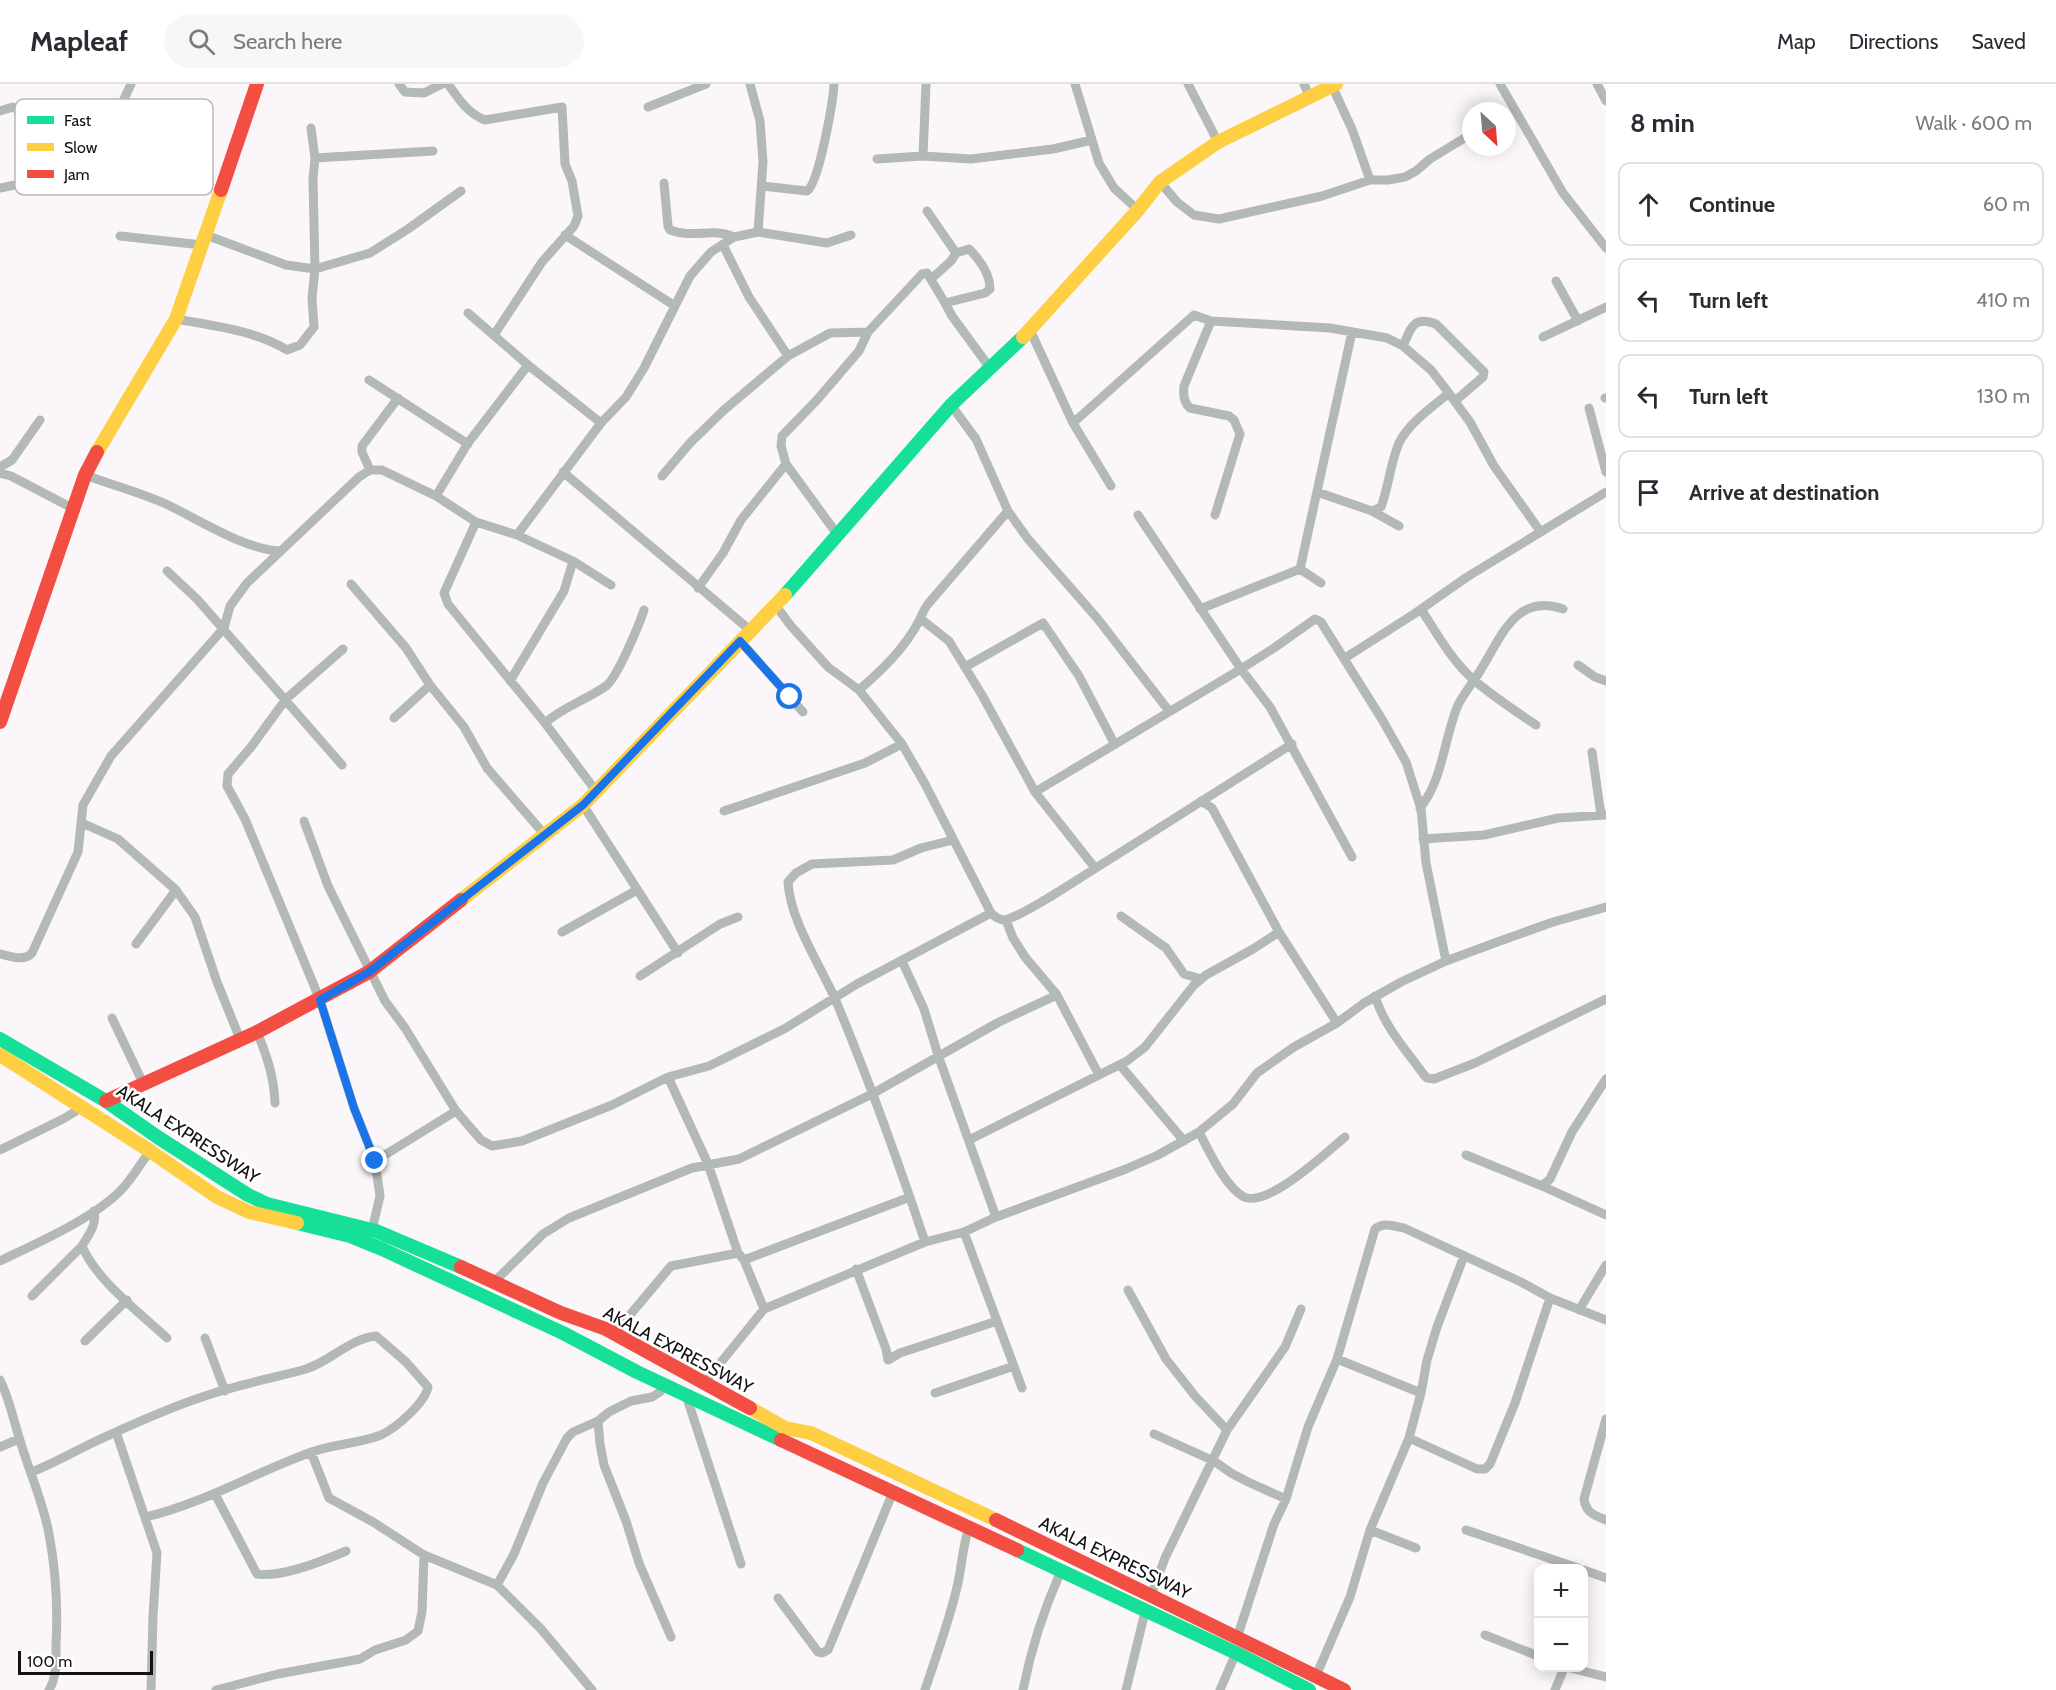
<!DOCTYPE html>
<html lang="en">
<head>
<meta charset="utf-8">
<style>
  body { margin:0; font-family:Cabin,sans-serif; background:#f7f7f7; color:#2b2b33 }
  .controls { position:absolute; right:18px; bottom:18px; display:grid; overflow:hidden; border-radius:12px; box-shadow:0 3px 15px #0003 }
  .controls button { width:54px; height:54px; display:grid; place-items:center; padding:0; border:0; border-bottom:2px solid #e1e1e2; background:#fff; color:#2b2b33; font:30px sans-serif }
  .compass { position:absolute; left:1462px; top:18px; width:54px; height:54px; border-radius:50%; background:#fff; box-shadow:0 3px 15px #0003; rotate:154deg }
  .scale { position:absolute; left:18px; bottom:15px; width:135px; box-sizing:border-box; padding-left:6px; border:3px solid #141214; border-top:0; font-size:16px; line-height:21px; white-space:nowrap; color:#141214; -webkit-text-stroke:4px #fff; paint-order:stroke }
  .stop { position:absolute; width:18px; height:18px; margin:-14px; border:4px solid #1a73e8; border-radius:50%; background:#fff }
  .stop.end { background:#1a73e8; border-color:#fff; box-shadow:0 2px 6px #0008 }
  .list { margin:0; padding:0; list-style:none }
  h2 { display:flex; justify-content:space-between; align-items:center; height:78px; margin:0; padding:0 24px; font-size:26px }
  h2 small { font-size:20px; font-weight:400; color:#7c7c81 }
  .list li { display:grid; grid-template-columns:39px 1fr auto; gap:18px; align-items:center; box-sizing:border-box; height:84px; margin:0 12px 12px; padding:0 12px; border:2px solid #e1e1e2; border-radius:12px }
  .list b { display:block; font-size:22px; white-space:nowrap }
  .list em { font-size:20px; font-style:normal; color:#7c7c81 }
  .icon { flex:none; width:33px; height:33px; fill:none; stroke:currentColor; stroke-width:2; stroke-linecap:round; stroke-linejoin:round }
  .map { position:relative; flex:none; width:1606px; height:1606px; overflow:hidden }
  header { display:flex; align-items:center; gap:36px; box-sizing:border-box; height:84px; padding:0 30px; background:#fff; border-bottom:2px solid #e1e1e2 }
  header strong { font-size:28px }
  nav { display:flex; gap:33px; margin-inline-start:auto; font-size:21px }
  .search { width:420px; height:54px; background:#f7f7f7; display:flex; align-items:center; gap:15px; box-sizing:border-box; padding:0 21px; border-radius:33px; color:#7c7c81; font-size:22px }
  main { display:flex }
  aside { flex:1; background:#fff }
  .map>svg:first-child { display:block }
</style>
</head>
<body>
<header>
<strong>Mapleaf</strong>
<div class="search"><svg class="icon" aria-label="search" viewBox="0 0 24 24"><circle cx="10" cy="10" r="6"/><path d="M15 15l6 6"/></svg>Search here</div>
<nav><a>Map</a><a>Directions</a><a>Saved</a></nav>
</header>
<main>
<div class="map">
<svg width="1606" height="1606" viewBox="0 0 1606 1606">
  <rect width="100%" height="100%" fill="#faf6f9"/>
  <g fill="none" stroke-linecap="round" stroke-linejoin="round">
    <path stroke="#b3b9b4" stroke-width="9" d="M399 0 405 8 424 9 442 0
      M448 0C459 15 467 29 485 36L562 23 565 80 572 97 578 132 574 142 542 178 494 251
      M750 0 760 37 763 78 758 148
      M1075 0 1099 79 1114 104 1138 126
      M1188 0 1218 58
      M1304 0 1309 12
      M1500 0 1563 109 1606 164
      M1597 0 1606 17
      M1332 2 1352 45 1370 96
      M648 23 706 0
      M0 27 13 23 18 26 32 96
      M923 72 926 0
      M315 74 433 67
      M877 75 923 72 971 75 1053 65 1092 56
      M1160 98 1177 118 1194 131 1219 135 1322 112 1370 96H1388L1405 93 1416 87 1430 75 1471 50
      M664 99 668 142 670 146C694 155 713 143 734 153
      M762 102 807 107C819 99 833 18 834 0
      M0 104 97 84 114 75 124 15 131 0
      M927 127 956 169
      M206 151 286 181 315 185 370 169 408 145 461 107
      M565 151 675 222
      M120 152 202 161
      M723 161 749 213 788 272
      M1556 197 1578 237
      M945 219 952 232 990 284
      M468 229 528 281 601 339
      M176 235C214 242 254 246 287 266L300 261 314 243 312 214 315 185 313 95 315 74 311 44
      M1211 237 1184 302C1183 310 1183 318 1190 324L1229 332 1234 336 1240 350 1215 431
      M1030 246 1073 339 1111 402
      M1543 253 1606 223
      M1403 262C1411 244 1413 231 1436 240L1484 288 1483 293 1455 317
      M369 296 468 360
      M1605 314H1606
      M951 321 976 355 1008 427 1028 455 1097 534 1169 627
      M1589 324 1606 388
      M1073 339 1194 231 1211 237 1330 244 1387 254 1403 262 1431 286 1445 304 1470 338 1494 382 1540 447
      M0 383 12 376 40 336
      M370 386 362 368V362L398 314
      M563 388 751 547
      M0 389 11 392 74 425
      M85 391C112 401 142 409 168 421 201 437 244 465 280 467
      M662 392 690 359 724 326 788 272 830 249 868 248
      M1317 408 1372 427 1381 423C1389 402 1390 380 1399 359 1409 339 1432 323 1449 309
      M436 412 468 359 528 281
      M1372 427 1399 442
      M1138 431 1241 585 1270 623 1352 773
      M476 438 444 509 448 520 545 639 596 707
      M837 450 786 380 781 362 782 352 816 317 859 267 868 248 922 190 927 189 945 219 985 209 990 205C990 190 979 175 969 165L956 169 951 177 931 195
      M517 451 601 339 626 313 644 284 690 192 711 168 734 153 758 148 827 159 851 151
      M573 477 611 501
      M1300 485 1352 248
      M1300 485 1321 499
      M167 487 197 515 342 681
      M351 500 406 564 430 601 464 643 487 684 545 751
      M698 504 723 469 741 436 786 380
      M1200 525 1300 485
      M1421 525C1437 550 1452 577 1475 597 1494 613 1515 627 1536 641
      M921 535 949 557 982 611 1035 708 1095 784
      M740 557 803 628
      M343 565 286 615 251 663 228 690 227 702 245 735 320 916 354 1024 375 1077 456 1027
      M1345 574 1414 530 1467 493 1606 408
      M1578 581 1595 593 1606 597
      M965 583 1043 539 1079 592 1114 659
      M859 606C882 586 904 565 919 537 922 531 924 525 928 520L1008 427
      M394 634 430 601
      M545 639C563 623 586 616 606 602 617 594 639 541 644 526
      M1592 668 1601 731
      M1035 708 1241 585 1274 564 1315 535 1321 538 1383 637 1406 678 1421 725 1426 779 1446 877
      M1201 717 1212 724 1279 848 1337 939
      M583 721 678 869
      M1420 724C1443 696 1444 654 1458 621 1465 607 1476 595 1483 582 1502 551 1517 509 1563 525
      M724 727 865 679 902 660
      M304 737 328 802 385 917 405 944 456 1027 481 1056 492 1062 522 1057 612 1021 668 993 709 982 784 945 857 900 991 829 925 700 902 660 859 606 828 583 791 542 776 522
      M82 739 118 755 176 806 136 860
      M1423 755 1484 751 1558 734 1606 731
      M176 806 195 833 217 898 240 955
      M991 829C995 833 999 836 1004 836 1015 835 1046 815 1058 808L1292 660
      M1121 832 1166 864 1184 890 1201 895
      M1006 836 1013 854 1025 873 1057 911 1099 991
      M562 848 637 806
      M0 870C10 872 24 878 32 869L78 768 83 721 111 672 224 544 230 522 247 499 359 393 370 386H382L436 412 476 438 517 451 573 477 564 507 510 597
      M902 877 924 925 938 971 996 1133
      M640 892 720 840 738 833
      M1375 912C1384 942 1406 966 1424 991L1427 994 1434 995 1475 979 1606 915
      M112 934 143 999
      M257 948C267 972 274 993 275 1019
      M1120 981 1184 1057
      M668 993 708 1080 738 1169 744 1176 764 1225 925 1158 964 1148 996 1133 1126 1085 1158 1071 1199 1048 1233 1020 1257 989 1294 963 1337 939 1364 919 1401 898 1446 877 1500 857 1553 838 1606 823
      M1199 1048C1209 1067 1225 1103 1244 1113 1268 1124 1327 1068 1345 1053
      M969 1056 1127 977 1145 963 1194 901 1206 891 1253 865 1279 848
      M0 1066 63 1035 81 1024
      M1466 1071 1542 1102 1606 1131
      M1542 1102 1550 1095 1572 1048 1606 995
      M94 1127C97 1141 89 1150 82 1162 97 1197 138 1227 167 1254
      M372 1146 380 1112 375 1077
      M964 1148 1022 1304
      M925 1158C898 1077 869 996 836 917 821 882 790 837 788 798L796 789 812 780 893 776 921 764 953 756
      M744 1176 910 1113
      M0 1177C35 1160 97 1133 123 1104 133 1093 141 1079 150 1067
      M856 1185 886 1265 888 1276 900 1269 997 1237
      M494 1198 543 1150 569 1134 692 1084 739 1075 872 1010 999 938 1057 911
      M1128 1206 1166 1275 1195 1312 1227 1346
      M32 1212 82 1162
      M1579 1226 1606 1181
      M614 1250 671 1182 738 1169
      M205 1254 225 1307
      M85 1257 127 1216
      M1337 1275 1421 1309
      M0 1296C9 1314 13 1334 19 1353 28 1385 43 1417 49 1450 56 1487 58 1524 56 1561 56 1575 57 1593 49 1606
      M705 1298 764 1225
      M935 1309 1014 1282
      M686 1311 741 1480
      M1606 1335 1584 1415C1586 1429 1594 1431 1606 1436
      M598 1337 600 1360 604 1381 626 1437 639 1479 671 1553
      M116 1348 157 1469 153 1532 151 1606
      M1154 1350 1214 1377 1231 1389 1248 1398 1286 1415
      M1409 1354 1477 1385H1485L1490 1380 1515 1319 1550 1214
      M0 1363 19 1355
      M311 1368 329 1414 373 1438 424 1471 497 1501 541 1545 592 1606
      M32 1388C52 1380 70 1370 90 1360 128 1342 168 1324 208 1311 240 1300 274 1294 306 1285 331 1277 349 1255 376 1252L406 1278 428 1303C425 1319 396 1344 381 1351 358 1360 332 1360 309 1369 254 1389 204 1419 146 1433
      M215 1410 257 1490C282 1494 323 1477 346 1467
      M1370 1446 1416 1464
      M1466 1446 1578 1484
      M1584 1486 1606 1494
      M497 1501 514 1470 543 1399 567 1354 573 1348 598 1337 609 1328 631 1317 652 1313 660 1308 664 1300
      M1151 1512 1165 1474 1227 1346 1285 1263 1301 1225
      M778 1514 818 1568 822 1569 828 1566 893 1408
      M1485 1551 1538 1572
      M1237 1554 1274 1440 1286 1415 1308 1343 1337 1275 1375 1145C1384 1138 1393 1142 1404 1144L1521 1198 1550 1214 1606 1236
      M1570 1584 1606 1593
      M1316 1592 1350 1513 1370 1446 1409 1354 1421 1309 1427 1276 1437 1243 1464 1172
      M216 1606 278 1590 360 1575 375 1566 406 1556 418 1547 422 1528 424 1471
      M925 1606C936 1572 949 1538 957 1503 962 1484 962 1463 969 1444
      M1023 1606C1031 1565 1044 1525 1061 1487
      M1126 1606 1145 1528
      M1220 1606 1236 1569
      M1555 1606 1564 1584"/>
    <path stroke="#16e098" stroke-width="14" d="M785 511 951 321 1023 253
      M0 955 106 1017 159 1054 248 1111 267 1120 376 1147 461 1183
      M297 1139 350 1152 382 1165 563 1249 637 1288 781 1356
      M1017 1466 1236 1569 1309 1606"/>
    <path stroke="#ffcf43" stroke-width="14" d="M1023 253 1138 126 1160 98 1218 58 1336 0
      M97 368 176 235 221 106
      M461 816 583 721 785 511
      M0 971 150 1067 217 1113 249 1128 297 1139
      M750 1324 785 1344 811 1349 996 1436"/>
    <path stroke="#f24e42" stroke-width="14" d="M221 106 257 0
      M0 638 85 391 97 368
      M106 1017 257 948 369 888 461 816
      M461 1183 561 1229 606 1245 750 1324
      M781 1356 1017 1466
      M996 1436 1344 1606"/>
  </g>
  <g fill="none" stroke-linecap="round" stroke-linejoin="round">
    <path stroke="#1a73e8" stroke-width="8" d="M375 1077 354 1024 320 916 369 888 583 721 740 557 790 613"/>
  </g>
  <g text-anchor="middle" dominant-baseline="central" stroke-width="5" stroke-linejoin="round" paint-order="stroke">
    <g font-size="18" fill="#141214" stroke="#fff">
      <text transform="translate(188 1050) rotate(33)">AKALA EXPRESSWAY</text>
      <text transform="translate(678 1266) rotate(28)">AKALA EXPRESSWAY</text>
      <text transform="translate(1115 1474) rotate(26)">AKALA EXPRESSWAY</text>
    </g>
  </g>
  <rect x="15" y="15" width="198" height="96" rx="9" fill="#fff" stroke="#b8b8b8" stroke-width="1.5"/>
  <rect x="27" y="32" width="27" height="8" fill="#16e098"/>
  <rect x="27" y="59" width="27" height="8" fill="#ffcf43"/>
  <rect x="27" y="86" width="27" height="8" fill="#f24e42"/>
  <g font-size="16" fill="#141214">
    <text x="64" y="42">Fast</text>
    <text x="64" y="69">Slow</text>
    <text x="64" y="96">Jam</text>
  </g>
</svg>
<div class="controls">
<button>+</button>
<button>−</button>
</div>
<svg class="compass" viewBox="-18 -18 36 36"><path d="M0-13l5 13h-10z" fill="#e53935"/><path d="M0 13l5-13h-10z" fill="#7c7c81"/></svg>
<div class="scale">100 m</div>
<div class="stop" style="left:790px;top:613px"></div>
<div class="stop end" style="left:375px;top:1077px"></div>
</div>
<aside>
<h2>8 min<small>Walk · 600 m</small></h2>
<ul class="list">
<li><svg class="icon" aria-label="ahead" viewBox="0 0 24 24"><path d="M12 20V5M6 11l6-6 6 6"/></svg><div><b>Continue</b></div><em>60 m</em></li>
<li><svg class="icon" aria-label="left" viewBox="0 0 24 24"><path d="M17 20v-9H6M10 6l-5 5 5 5"/></svg><div><b>Turn left</b></div><em>410 m</em></li>
<li><svg class="icon" aria-label="left" viewBox="0 0 24 24"><path d="M17 20v-9H6M10 6l-5 5 5 5"/></svg><div><b>Turn left</b></div><em>130 m</em></li>
<li><svg class="icon" aria-label="arrive" viewBox="0 0 24 24"><path d="M6 21V4h12l-3 4 3 4H6"/></svg><div><b>Arrive at destination</b></div></li>
</ul>
</aside>
</main>
</body>
</html>
